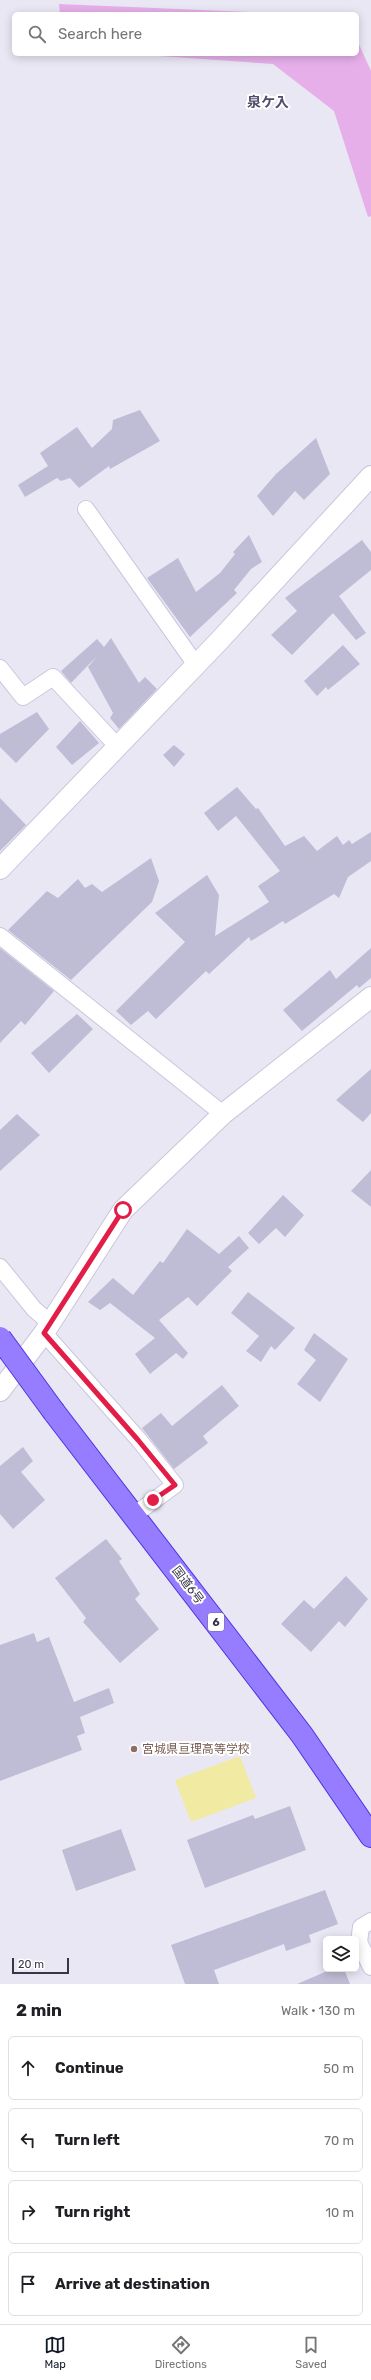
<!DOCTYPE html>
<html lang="en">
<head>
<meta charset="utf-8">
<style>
  body { margin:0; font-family:Rubik,"Noto Sans JP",sans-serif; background:#f2f2f2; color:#202124 }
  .controls { position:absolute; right:12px; bottom:12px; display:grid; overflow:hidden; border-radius:6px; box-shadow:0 2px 10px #0003 }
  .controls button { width:36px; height:36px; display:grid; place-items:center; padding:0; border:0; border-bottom:1px solid #e0e0e0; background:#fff; color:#202124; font:20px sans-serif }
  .scale { position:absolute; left:12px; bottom:10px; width:57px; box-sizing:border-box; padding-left:4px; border:2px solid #373647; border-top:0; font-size:11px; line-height:14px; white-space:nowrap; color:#373647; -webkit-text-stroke:3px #fff; paint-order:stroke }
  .stop { position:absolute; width:12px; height:12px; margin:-9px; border:3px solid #e11d48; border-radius:50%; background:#fff }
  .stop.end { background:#e11d48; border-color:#fff; box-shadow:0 1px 4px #0008 }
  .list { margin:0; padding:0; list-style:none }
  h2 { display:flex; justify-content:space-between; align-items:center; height:52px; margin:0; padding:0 16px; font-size:17px }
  h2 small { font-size:13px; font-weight:400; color:#757577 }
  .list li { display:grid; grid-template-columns:26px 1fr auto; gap:12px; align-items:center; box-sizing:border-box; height:64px; margin:0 8px 8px; padding:0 8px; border:1px solid #e0e0e0; border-radius:6px }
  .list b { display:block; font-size:15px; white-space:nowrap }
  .list em { font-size:13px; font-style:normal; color:#757577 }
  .icon { flex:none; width:22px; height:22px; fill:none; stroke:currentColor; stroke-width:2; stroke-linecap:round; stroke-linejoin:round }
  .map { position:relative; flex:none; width:371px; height:1984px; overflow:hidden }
  .search { position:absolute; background:#fff; box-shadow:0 2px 10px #0003; left:12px; right:12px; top:12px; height:44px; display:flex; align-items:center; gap:10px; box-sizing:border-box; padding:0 14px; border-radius:6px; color:#757577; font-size:15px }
  .sheet { height:340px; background:#fff }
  nav { display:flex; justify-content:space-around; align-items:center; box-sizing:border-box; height:56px; border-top:1px solid #e0e0e0; background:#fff; font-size:11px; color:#757577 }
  nav a { display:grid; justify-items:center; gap:2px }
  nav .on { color:#111827 }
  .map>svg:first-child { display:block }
</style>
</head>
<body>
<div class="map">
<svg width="371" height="1984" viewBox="0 0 371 1984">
  <rect width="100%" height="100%" fill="#e9e7f4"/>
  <path fill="#e6afe9" d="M59 4 298 14H60Z
    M357 40 371 71V216L368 217 334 111 273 64 131 54H357Z"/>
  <path fill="#f1eaa2" d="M240 1756 256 1798 191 1822 175 1780Z"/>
  <path fill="#bfbcd5" d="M140 410 160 441 110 469 109 466 79 488 70 478 61 481 57 478 25 497 18 485 48 466 40 453 77 427 92 448 112 429 113 420Z
    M316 438 330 474 304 500 295 491 273 516 257 496 276 474Z
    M249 535 262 562 251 569 234 590 237 593 190 637 147 578 178 558 196 592 220 573 235 554 233 552Z
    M362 540 371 552V570L339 596 366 633 356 640 333 613 292 655 271 635 297 611 285 598Z
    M111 638 139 683 145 677 157 689 119 729 110 718 113 713 88 667 97 656 71 683 61 671 97 639 104 647Z
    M343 645 360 664 328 690 326 687 317 696 304 681Z
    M37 712 49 729 16 763 0 747V734Z
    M80 721 99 743 72 765 56 747Z
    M174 745 185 754 174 767 163 755Z
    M237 787 256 809 258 808 285 846 304 836 317 851 337 836 343 845 349 840 352 844 371 832V861L348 877 339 898 334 894 285 924 283 921 251 941 249 937 209 974 206 971 156 1019 148 1011 131 1025 116 1011 185 942 155 913 207 875 219 895 215 936 269 902 258 886 280 871 236 816 218 831 204 813Z
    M0 798 26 825 0 851Z
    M151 858 159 881 152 902 71 980 8 930 47 891 58 898 78 879 85 888 92 884 102 892Z
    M0 948 54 991 25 1025 21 1021 0 1043Z
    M371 948V978L359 988 357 985 302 1031 283 1010 330 970 336 979Z
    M77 1014 93 1029 49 1073 31 1053Z
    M371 1069V1113L363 1122 336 1100Z
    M17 1114 40 1135 0 1171V1130Z
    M371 1170V1207L351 1191Z
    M283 1195 304 1215 285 1237 276 1228 259 1244 248 1233Z
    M187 1229 219 1254 239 1236 249 1248 228 1267 232 1271 197 1306 188 1297 159 1320 188 1353 183 1359 176 1353 150 1374 135 1354 155 1338 110 1303 100 1310 88 1302 113 1278 133 1295 160 1261 163 1263Z
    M248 1292 295 1328 275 1350 271 1346 261 1362 246 1351 259 1336 231 1313Z
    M314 1333 348 1359 320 1402 297 1384 316 1360 304 1350Z
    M222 1385 239 1406 203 1436 208 1443 174 1469 142 1428 161 1413 172 1426Z
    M23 1447 33 1461 21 1472 45 1500 13 1529 0 1514V1466Z
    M106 1539 122 1559 119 1561 140 1594 135 1599 159 1629 120 1663 83 1622 86 1618 55 1578Z
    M346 1576 368 1599 345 1627 339 1621 311 1652 281 1624 304 1600 314 1609Z
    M34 1633 37 1642 49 1637 74 1702 109 1688 114 1703 80 1717 85 1733 77 1736 82 1750 0 1781V1645Z
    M290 1806 306 1850 205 1888 187 1840 253 1815 255 1819Z
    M121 1829 136 1870 76 1891 62 1850Z
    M325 1890 338 1924 309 1935 311 1942 286 1951 284 1944 214 1970 219 1984H185L171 1945Z
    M332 1969H344L350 1984H297Z"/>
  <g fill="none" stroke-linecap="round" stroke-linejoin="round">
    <g stroke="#cac6dd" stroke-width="18">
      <path id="minor" d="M86 509 196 665
        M0 668 23 697 53 677 118 747
        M0 936 223 1114
        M0 1267 34 1309 50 1323
        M44 1333 139 1440 175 1485 134 1515
        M371 1921 361 1927 359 1942 371 1967"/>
    </g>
    <g stroke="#cac6dd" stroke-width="22">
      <path id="tertiary" d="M0 869 219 641 371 476
        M0 1391 44 1333 123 1210 223 1114 371 997"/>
    </g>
    <g stroke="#4b35e0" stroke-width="24">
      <path id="trunk" d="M54 1412 302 1735 371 1836"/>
    </g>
    <use href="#minor" stroke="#fff" stroke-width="16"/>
    <use href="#tertiary" stroke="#fff" stroke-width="20"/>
    <use href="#trunk" stroke="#967dff" stroke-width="22"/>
    <g stroke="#4b35e0" stroke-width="24" stroke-linecap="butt">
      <path id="trunk-bridge" d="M0 1338 54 1412"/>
    </g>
    <use href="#trunk-bridge" stroke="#967dff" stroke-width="22"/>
  </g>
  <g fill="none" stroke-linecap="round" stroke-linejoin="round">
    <path stroke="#e11d48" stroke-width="5" d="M123 1210 44 1333 138 1440 175 1485 153 1500"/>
  </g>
  <circle fill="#8d6e63" stroke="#fff" stroke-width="1.5" cx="134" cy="1749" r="4"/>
  <g text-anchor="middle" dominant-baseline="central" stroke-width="4" stroke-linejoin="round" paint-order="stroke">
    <rect fill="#fff" stroke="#73727e" stroke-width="1" x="208" y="1613" width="16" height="18" rx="3"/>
    <g font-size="11" font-weight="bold" fill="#373647">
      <text x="216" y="1622">6</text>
    </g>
    <g font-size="12" fill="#373647" stroke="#fff">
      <text transform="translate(188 1585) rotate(53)">国道6号</text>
    </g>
    <g font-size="12" fill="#785e54" stroke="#fff" text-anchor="start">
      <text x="142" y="1749">宮城県亘理高等学校</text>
    </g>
    <g font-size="14" font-weight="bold" fill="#4f4d6a" stroke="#fff">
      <text x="268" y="102">泉ケ入</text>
    </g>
  </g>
</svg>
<div class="controls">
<button><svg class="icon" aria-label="layers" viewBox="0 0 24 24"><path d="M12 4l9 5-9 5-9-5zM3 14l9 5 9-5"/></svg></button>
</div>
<div class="scale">20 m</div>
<div class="stop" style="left:123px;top:1210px"></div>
<div class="stop end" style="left:153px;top:1500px"></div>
<div class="search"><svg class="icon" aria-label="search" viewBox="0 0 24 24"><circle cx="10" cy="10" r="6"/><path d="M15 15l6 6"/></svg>Search here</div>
</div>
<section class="sheet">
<h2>2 min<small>Walk · 130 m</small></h2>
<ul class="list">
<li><svg class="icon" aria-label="ahead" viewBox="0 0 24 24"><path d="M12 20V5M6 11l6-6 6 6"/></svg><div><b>Continue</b></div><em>50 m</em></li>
<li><svg class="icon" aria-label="left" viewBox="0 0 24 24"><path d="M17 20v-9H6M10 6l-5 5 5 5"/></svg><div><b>Turn left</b></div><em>70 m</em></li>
<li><svg class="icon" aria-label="right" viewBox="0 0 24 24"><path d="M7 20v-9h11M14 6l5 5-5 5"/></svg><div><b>Turn right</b></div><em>10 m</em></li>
<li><svg class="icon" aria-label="arrive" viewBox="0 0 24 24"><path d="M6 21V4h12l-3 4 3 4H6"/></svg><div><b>Arrive at destination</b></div></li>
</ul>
</section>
<nav>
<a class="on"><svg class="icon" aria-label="map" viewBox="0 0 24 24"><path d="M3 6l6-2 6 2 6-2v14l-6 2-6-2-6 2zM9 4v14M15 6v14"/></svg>Map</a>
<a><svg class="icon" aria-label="directions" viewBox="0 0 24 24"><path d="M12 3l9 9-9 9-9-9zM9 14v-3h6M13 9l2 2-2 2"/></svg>Directions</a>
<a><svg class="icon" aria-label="saved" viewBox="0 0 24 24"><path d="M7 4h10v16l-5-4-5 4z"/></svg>Saved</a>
</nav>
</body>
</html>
